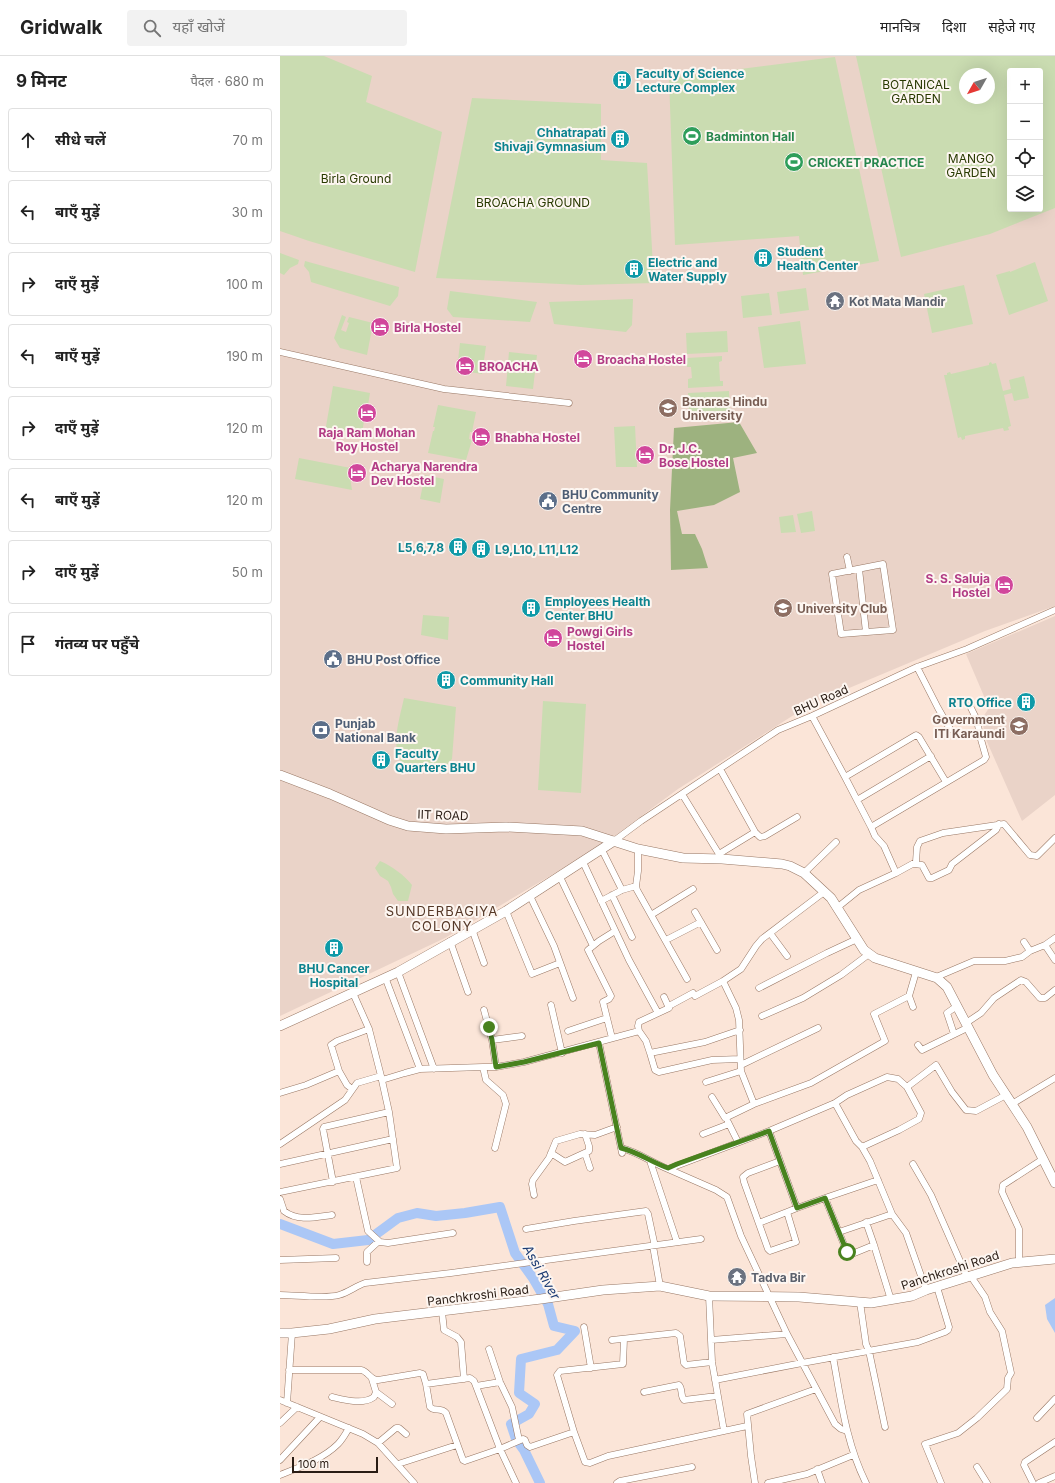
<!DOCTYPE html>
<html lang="hi">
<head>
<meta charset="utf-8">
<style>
  body { margin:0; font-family:Inter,"Noto Sans Devanagari",sans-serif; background:#f2f2f2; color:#222 }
  .controls { position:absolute; right:12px; top:12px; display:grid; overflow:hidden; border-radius:4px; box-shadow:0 4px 16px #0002 }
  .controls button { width:36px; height:36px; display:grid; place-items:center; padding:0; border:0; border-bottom:1px solid #e0e0e0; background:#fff; color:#222; font:20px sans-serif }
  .compass { position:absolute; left:679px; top:12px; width:36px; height:36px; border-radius:50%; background:#fff; box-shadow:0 4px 16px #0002; rotate:231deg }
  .scale { position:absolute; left:12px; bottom:10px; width:86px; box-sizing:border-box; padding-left:4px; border:2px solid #291c14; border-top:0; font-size:11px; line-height:14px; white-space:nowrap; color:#291c14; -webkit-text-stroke:3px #fdf6f1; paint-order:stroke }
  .stop { position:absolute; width:12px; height:12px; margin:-9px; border:3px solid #48821e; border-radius:50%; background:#fff }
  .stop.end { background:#48821e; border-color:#fff; box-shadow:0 1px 4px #0008 }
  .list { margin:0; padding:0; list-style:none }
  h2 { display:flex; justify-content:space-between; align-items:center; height:52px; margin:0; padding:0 16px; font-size:17px }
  h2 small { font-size:13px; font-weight:400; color:#767676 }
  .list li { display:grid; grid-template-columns:26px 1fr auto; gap:12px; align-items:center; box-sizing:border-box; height:64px; margin:0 8px 8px; padding:0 8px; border:1px solid #e0e0e0; border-radius:4px }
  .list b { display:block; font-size:15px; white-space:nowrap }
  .list em { font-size:13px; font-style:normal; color:#767676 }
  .icon { flex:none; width:22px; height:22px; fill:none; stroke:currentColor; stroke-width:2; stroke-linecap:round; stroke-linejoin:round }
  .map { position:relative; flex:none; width:775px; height:1427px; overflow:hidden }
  header { display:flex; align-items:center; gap:24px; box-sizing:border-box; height:56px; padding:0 20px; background:#fff; border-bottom:1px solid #e0e0e0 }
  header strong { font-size:19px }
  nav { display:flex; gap:22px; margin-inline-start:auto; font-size:14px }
  .search { width:280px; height:36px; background:#f2f2f2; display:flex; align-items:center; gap:10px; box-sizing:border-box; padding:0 14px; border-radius:4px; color:#767676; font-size:15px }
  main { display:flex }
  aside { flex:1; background:#fff }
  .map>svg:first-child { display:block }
</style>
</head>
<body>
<header>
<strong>Gridwalk</strong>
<div class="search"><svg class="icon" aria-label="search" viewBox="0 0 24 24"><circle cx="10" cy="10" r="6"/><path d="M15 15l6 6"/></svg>यहाँ खोजें</div>
<nav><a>मानचित्र</a><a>दिशा</a><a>सहेजे गए</a></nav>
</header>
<main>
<aside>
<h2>9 मिनट<small>पैदल · 680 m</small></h2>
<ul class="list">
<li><svg class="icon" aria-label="ahead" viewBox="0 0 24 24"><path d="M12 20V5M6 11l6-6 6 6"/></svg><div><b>सीधे चलें</b></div><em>70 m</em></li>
<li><svg class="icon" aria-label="left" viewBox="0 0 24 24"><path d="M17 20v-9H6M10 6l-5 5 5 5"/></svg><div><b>बाएँ मुड़ें</b></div><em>30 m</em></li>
<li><svg class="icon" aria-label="right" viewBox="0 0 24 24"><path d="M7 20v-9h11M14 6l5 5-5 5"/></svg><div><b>दाएँ मुड़ें</b></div><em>100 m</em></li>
<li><svg class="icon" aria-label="left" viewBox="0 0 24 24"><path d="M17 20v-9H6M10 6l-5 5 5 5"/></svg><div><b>बाएँ मुड़ें</b></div><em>190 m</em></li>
<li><svg class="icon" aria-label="right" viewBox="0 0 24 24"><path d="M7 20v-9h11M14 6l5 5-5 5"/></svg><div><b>दाएँ मुड़ें</b></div><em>120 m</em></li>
<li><svg class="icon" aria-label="left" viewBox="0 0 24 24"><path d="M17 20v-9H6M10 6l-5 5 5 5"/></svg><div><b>बाएँ मुड़ें</b></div><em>120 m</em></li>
<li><svg class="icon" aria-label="right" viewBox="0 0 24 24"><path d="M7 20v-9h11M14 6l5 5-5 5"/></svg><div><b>दाएँ मुड़ें</b></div><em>50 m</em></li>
<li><svg class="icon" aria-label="arrive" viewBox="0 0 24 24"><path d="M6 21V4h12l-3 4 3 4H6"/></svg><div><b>गंतव्य पर पहुँचे</b></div></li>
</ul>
</aside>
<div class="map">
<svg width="775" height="1427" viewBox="0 0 775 1427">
  <rect width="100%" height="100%" fill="#fbe5d8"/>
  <path fill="#ead3c8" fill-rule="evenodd" d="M0 0H775V550L705 575 531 648 398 733 321 790 165 882 0 960ZM730 15H760V153H730ZM685 18H709V42H685Z
    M775 560V739L742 765 704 679 703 661 709 652 686 598Z"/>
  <path fill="#cadcb1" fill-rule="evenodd" d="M0 0H44L92 20 86 46 162 76 135 216 29 185 0 175Z
    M576 0H775V152L710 178 621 201ZM730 15H760V153H730ZM685 18H709V42H685Z
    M555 1 599 205 523 219 519 180 395 189 389 22Z
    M192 42 321 48V104L367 107 374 227 301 229 156 222Z
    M0 197 19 204 18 208 10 212 4 219 0 217Z
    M25 205 119 231 118 240 110 250 31 226 29 216 24 210Z
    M755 206 768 245 729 259 716 219 730 215V216Z
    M684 229 693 268 652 277 644 238Z
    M526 232 529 254 500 258 497 236Z
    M170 235 257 246 250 266 173 261 167 253Z
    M489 237 492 259 463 262 461 240Z
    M353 243 352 269 346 276 274 268 269 246Z
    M62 259 66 261 61 274 66 276 69 267 67 266 69 261 93 267 87 299 60 292 54 282Z
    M520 265 526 308 484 312 478 271Z
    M447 275 448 296 407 298 406 277Z
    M180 287 206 290 202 318 177 314Z
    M229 296 257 299 253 333 226 330Z
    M442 300V305L439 306 440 325H443V330L408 332V323L412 322 411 311H407V302Z
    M711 306 712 308 716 307 723 335 731 333 729 324 744 320 749 342 734 345 732 337 724 339 731 370 728 371 729 374 724 375 723 372 685 380V383L682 384 681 381 678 382 664 319H667V317L670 316 671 318 709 309V307Z
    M53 330 90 337 87 355 82 354 80 364 84 365 81 383 45 376Z
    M449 335 450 355 409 357 408 337Z
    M158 349 196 356 192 376H190L189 383 192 384 186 404 148 397 153 375H154L155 371H153Z
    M355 370 357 411H336L334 371Z
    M19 402 76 413 70 421 72 434 15 423Z
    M145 419 164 423 160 447 140 443Z
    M532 455 535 475 521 477 517 458Z
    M513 459 516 476 501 477 499 461Z
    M143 559 169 561 168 584 141 579Z
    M124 642 176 651 172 703 164 712 122 707C110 690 120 661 124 642Z
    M263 645 306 648 301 737 258 734Z
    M100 805C112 810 124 819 132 829L128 845H118L113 838 111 831 108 825 100 820 95 812Z"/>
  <path fill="#9db27f" d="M459 366 477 397 453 402 460 436 434 449 397 455 402 478H415L422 493 428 512 391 514 390 454 394 372Z"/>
  <path fill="#abc7f6" d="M775 1242V1277L767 1263 765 1249Z"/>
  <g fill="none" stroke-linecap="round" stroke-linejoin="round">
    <path stroke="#abc7f6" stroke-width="10" d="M0 1168 53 1188 88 1184 118 1162 137 1157 156 1160 185 1157 220 1151 235 1197 253 1222 268 1248 274 1270 295 1275 277 1294 241 1303 239 1337 255 1348 249 1358 231 1368 236 1383 244 1394 260 1427"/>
    <g stroke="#987764" stroke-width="7">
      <path id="street" d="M0 296 164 333 289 347
        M567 501 570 515
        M603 508 613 574 561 578 552 518Z
        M579 513 586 576
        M637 611 658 652 670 673
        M532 660 565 721 591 771 704 704 706 701 700 680 697 664 690 650
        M440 713 475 776 480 781 485 780 517 761
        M565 721 636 679 639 681 666 726
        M402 738 442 803
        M577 744 651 700
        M334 785 361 765 498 674 532 660 637 611 687 593 775 554
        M358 793V815L356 830 357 834 407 923
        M322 794 342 834
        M439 798 475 776
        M303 806 349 904 378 957
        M635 808 642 809 649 822H652L669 814 672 808 716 774 719 768
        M524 817 556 786
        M616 817 636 806 637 791 640 785 663 777 724 768 750 799 757 800 775 782
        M280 821 313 890
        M544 836 482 883 476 890 461 913 443 925 456 952 459 964 461 1015 474 1048 531 1027 605 985 594 958 629 940
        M332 839 352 881
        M250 840 274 890 293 942
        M321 845 342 834 356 830
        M558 851 579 834 616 817 604 790 595 780 591 771
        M226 855 252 918 280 907
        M415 856 437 894
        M371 859 413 833
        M192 873 204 907
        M490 877 507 900
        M775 882 765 889 775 904
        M386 884 421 866
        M170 885 188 936
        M744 886 750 895 765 889
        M118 916 154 1013
        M105 921 140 1013
        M654 922 694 905H725L742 901 750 895
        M479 932 547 897 577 883
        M415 940 443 925
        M271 949 282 997
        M389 950 413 937
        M633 951 629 940 636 916
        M204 954 212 984 216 1011
        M482 960 523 942 561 919 589 898
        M327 962 323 946 329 943 331 940 308 894 319 885 335 875
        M686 967 701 957 714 942 741 924 746 926 760 942H765L775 934
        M288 975 327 962 332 982
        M359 975 358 970 359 966 389 952 384 941
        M674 978 667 957 677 950
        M212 984 242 980
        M319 987 342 1097
        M638 989 642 994 689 971
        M370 997 375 1014 379 1016 432 1004 460 1003
        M461 1009 538 972
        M203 1011H216L244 1006 359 975 366 985 370 997 425 986 460 974
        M59 1015 51 989 57 985 89 973
        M102 1024 125 1017 140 1013 203 1011 206 1024 223 1039 226 1048 215 1092
        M426 1026 461 1015
        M627 1031 656 1009 672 1036 686 1054 696 1055 726 1039
        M0 1037 26 1029 59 1015 67 1029 72 1033
        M432 1041 445 1062 474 1048
        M555 1047 576 1085 582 1091
        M732 1048 775 1022
        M448 1066 458 1086
        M489 1075 555 1047 567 1039 607 1021 618 1023 627 1031 641 1057 639 1063 619 1074 582 1091 590 1105 612 1158 559 1176
        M423 1078 449 1068
        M0 1088 65 1044 77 1027 101 1020
        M341 1092C358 1096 371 1106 388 1113L489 1075 517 1152 545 1142 598 1124
        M271 1097 285 1106 309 1095V1090L305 1078
        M305 1097 310 1112
        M370 1105 397 1186
        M500 1105 468 1117 463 1121 464 1126 488 1193 490 1195 516 1186 507 1156 517 1152
        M0 1108 113 1083
        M633 1108 651 1139 687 1221
        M388 1113 436 1134 447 1141 461 1180 507 1278 555 1368 561 1373 567 1375
        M76 1121 88 1175 100 1186 108 1187 173 1177
        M53 1126 43 1073 44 1071 109 1056
        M0 1136 117 1112 109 1056 101 1020 89 973 73 937
        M254 1139 252 1128 253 1124 269 1102 276 1085 300 1078 315 1079 337 1071
        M545 1142 567 1196 569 1198H572L594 1189 611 1244
        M0 1143 4 1155C18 1166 36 1161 52 1159
        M612 1158 626 1177 646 1234
        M586 1166 594 1189
        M479 1167 507 1156
        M246 1173 294 1165 366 1155 368 1158 374 1186 373 1190 380 1230
        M0 1204 56 1202
        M739 1205V1173L722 1136 723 1129 763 1103
        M87 1206V1196L99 1185
        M0 1239C15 1239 47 1243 59 1239 69 1236 76 1230 85 1227L171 1217 421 1183
        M429 1240 432 1306 444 1375
        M580 1246 586 1288 589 1295 605 1371
        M162 1256 164 1274 177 1281 181 1286 184 1323
        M304 1271 311 1312
        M344 1283 343 1308 280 1315 277 1319 294 1376 305 1406 310 1407 328 1400 467 1370
        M332 1284 396 1277 400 1280 404 1307 406 1309 432 1306
        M431 1284 507 1278
        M209 1293 220 1326 232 1351 239 1384
        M553 1301C561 1344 566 1387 586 1427
        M9 1314H81C88 1315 90 1324 98 1324L140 1317 143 1318 146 1328 150 1351C154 1356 161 1351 166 1357L183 1404 185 1405 220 1393 243 1383 245 1384 247 1389 250 1391 294 1376
        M435 1324 522 1307 638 1286 665 1276 668 1274 669 1271 657 1231
        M146 1328 190 1322 194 1325 196 1330 220 1326
        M196 1330 220 1393 236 1427
        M96 1336 112 1348
        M364 1336 399 1329C403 1333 400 1340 404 1344L437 1340
        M52 1341C65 1344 83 1349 94 1341L96 1336 92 1323
        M0 1344 83 1378 98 1387 134 1427
        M7 1347 12 1277
        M757 1362 775 1343
        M0 1367 17 1351
        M98 1387 116 1372H119L126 1378
        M0 1404 40 1361
        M118 1408 177 1389
        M697 1411 707 1427
        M537 1413 542 1427
        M0 1419C20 1411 43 1403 58 1388 63 1383 66 1377 69 1372
        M337 1427 340 1425 412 1411
        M475 1427 471 1400 467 1358 536 1333
        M488 1427 527 1418 573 1399
        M661 1427 645 1388 678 1377 697 1362 727 1333 728 1322 731 1317 722 1275 710 1256 705 1241 690 1219
        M753 1427 744 1409 745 1406 775 1386
        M759 1427 775 1420"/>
    </g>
    <g stroke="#987764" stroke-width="10">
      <path id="secondary" d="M0 719 50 738 109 764 128 770 166 773 226 771 302 775 358 793 403 802 442 803 502 808 510 810 524 817 551 842 584 894 595 902 657 922 667 931 713 1019 747 1071 775 1127
        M0 970 118 916 226 855 334 785
        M0 1277H12L49 1273 95 1263 261 1243 323 1234 380 1230 429 1240 519 1241 591 1247 632 1240 646 1234 732 1207 775 1203"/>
    </g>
    <use href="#street" stroke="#fff" stroke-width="6"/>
    <use href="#secondary" stroke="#fff" stroke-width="9"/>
  </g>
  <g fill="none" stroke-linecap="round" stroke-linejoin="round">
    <path stroke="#48821e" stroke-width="5" d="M209 971 212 984 216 1011 244 1006 319 987 341 1092C358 1096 371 1106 388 1112L397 1108 489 1075 517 1152 545 1142 567 1196"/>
  </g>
  <defs>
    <g id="building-disc" transform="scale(1)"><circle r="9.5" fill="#0f9aa8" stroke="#fdf6f1"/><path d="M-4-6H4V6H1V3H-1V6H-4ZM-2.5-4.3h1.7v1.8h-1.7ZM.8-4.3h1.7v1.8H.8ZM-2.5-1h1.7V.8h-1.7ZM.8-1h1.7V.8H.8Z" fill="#fff"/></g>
    <g id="stadium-disc" transform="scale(1)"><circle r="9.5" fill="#2e9e5b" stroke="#fdf6f1"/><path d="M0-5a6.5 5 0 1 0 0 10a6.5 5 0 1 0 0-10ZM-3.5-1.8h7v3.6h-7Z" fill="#fff"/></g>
    <g id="temple-disc" transform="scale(1)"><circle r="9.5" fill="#6b7280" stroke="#fdf6f1"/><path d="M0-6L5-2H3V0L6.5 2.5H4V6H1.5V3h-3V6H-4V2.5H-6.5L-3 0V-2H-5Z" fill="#fff"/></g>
    <g id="hotel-disc" transform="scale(1)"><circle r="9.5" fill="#d1479c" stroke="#fdf6f1"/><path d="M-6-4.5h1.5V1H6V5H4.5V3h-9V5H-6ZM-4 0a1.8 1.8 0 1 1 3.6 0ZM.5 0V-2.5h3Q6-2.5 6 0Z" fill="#fff"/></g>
    <g id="university-disc" transform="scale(1)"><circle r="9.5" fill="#8d6e63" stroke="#fdf6f1"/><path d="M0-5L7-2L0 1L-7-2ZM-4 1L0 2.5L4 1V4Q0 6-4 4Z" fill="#fff"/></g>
    <g id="civic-disc" transform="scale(1)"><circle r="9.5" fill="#5c6f8a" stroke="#fdf6f1"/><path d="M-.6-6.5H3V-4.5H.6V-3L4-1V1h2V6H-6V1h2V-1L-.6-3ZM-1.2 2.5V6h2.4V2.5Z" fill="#fff"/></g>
    <g id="bank-disc" transform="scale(1)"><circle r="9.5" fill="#5c6f8a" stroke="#fdf6f1"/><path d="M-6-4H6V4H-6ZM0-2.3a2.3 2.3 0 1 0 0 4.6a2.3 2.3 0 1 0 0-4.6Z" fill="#fff"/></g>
  </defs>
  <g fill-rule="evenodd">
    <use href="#building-disc" x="342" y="24"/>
    <use href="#stadium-disc" x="412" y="80"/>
    <use href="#building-disc" x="340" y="83"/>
    <use href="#stadium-disc" x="514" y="106"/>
    <use href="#building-disc" x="483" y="202"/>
    <use href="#building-disc" x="354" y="213"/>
    <use href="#temple-disc" x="555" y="245"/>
    <use href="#hotel-disc" x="100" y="271"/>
    <use href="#hotel-disc" x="303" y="303"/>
    <use href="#hotel-disc" x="185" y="310"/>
    <use href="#university-disc" x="388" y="352"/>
    <use href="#hotel-disc" x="87" y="357"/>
    <use href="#hotel-disc" x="201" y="381"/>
    <use href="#hotel-disc" x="365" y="399"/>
    <use href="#hotel-disc" x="77" y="417"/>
    <use href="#civic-disc" x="268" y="445"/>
    <use href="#building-disc" x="178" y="491"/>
    <use href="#building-disc" x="201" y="493"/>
    <use href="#hotel-disc" x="724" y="529"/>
    <use href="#building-disc" x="251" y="552"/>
    <use href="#university-disc" x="503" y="552"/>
    <use href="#hotel-disc" x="273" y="582"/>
    <use href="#civic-disc" x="53" y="603"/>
    <use href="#building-disc" x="166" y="624"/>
    <use href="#building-disc" x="746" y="646"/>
    <use href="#university-disc" x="739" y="670"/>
    <use href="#bank-disc" x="41" y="674"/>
    <use href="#building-disc" x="101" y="704"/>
    <use href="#building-disc" x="54" y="892"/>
    <use href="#temple-disc" x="457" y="1221"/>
  </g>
  <g text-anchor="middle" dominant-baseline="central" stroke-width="4" stroke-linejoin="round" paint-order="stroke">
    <g font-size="12" font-weight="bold" fill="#0d838f" stroke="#fdf6f1" text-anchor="start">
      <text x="356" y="17">Faculty of Science<tspan x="356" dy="14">Lecture Complex</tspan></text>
      <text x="326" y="76" text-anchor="end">Chhatrapati<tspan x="326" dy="14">Shivaji Gymnasium</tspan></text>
      <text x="497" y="195">Student<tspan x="497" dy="14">Health Center</tspan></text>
      <text x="368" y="206">Electric and<tspan x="368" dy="14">Water Supply</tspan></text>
      <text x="164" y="491" text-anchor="end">L5,6,7,8</text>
      <text x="215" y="493">L9,L10, L11,L12</text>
      <text x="265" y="545">Employees Health<tspan x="265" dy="14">Center BHU</tspan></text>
      <text x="180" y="624">Community Hall</text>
      <text x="732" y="646" text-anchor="end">RTO Office</text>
      <text x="115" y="697">Faculty<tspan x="115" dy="14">Quarters BHU</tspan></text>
      <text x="54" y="912" text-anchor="middle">BHU Cancer<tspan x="54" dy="14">Hospital</tspan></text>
    </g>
    <g font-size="12" fill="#283900" stroke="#fdf6f1">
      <text x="636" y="28">BOTANICAL<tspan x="636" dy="14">GARDEN</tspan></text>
      <text x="691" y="102">MANGO<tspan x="691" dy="14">GARDEN</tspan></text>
      <text x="76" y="122">Birla Ground</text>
      <text x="253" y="146">BROACHA GROUND</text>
    </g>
    <g font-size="12" font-weight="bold" fill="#27864d" stroke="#fdf6f1" text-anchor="start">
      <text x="426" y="80">Badminton Hall</text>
      <text x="528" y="106">CRICKET PRACTICE</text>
    </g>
    <g font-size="12" font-weight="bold" fill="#5b616d" stroke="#fdf6f1" text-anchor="start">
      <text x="569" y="245">Kot Mata Mandir</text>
      <text x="471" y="1221">Tadva Bir</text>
    </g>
    <g font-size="12" font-weight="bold" fill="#b23c85" stroke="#fdf6f1" text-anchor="start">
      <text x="114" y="271">Birla Hostel</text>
      <text x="317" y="303">Broacha Hostel</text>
      <text x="199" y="310">BROACHA</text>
      <text x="87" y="376" text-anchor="middle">Raja Ram Mohan<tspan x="87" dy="14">Roy Hostel</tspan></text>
      <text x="215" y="381">Bhabha Hostel</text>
      <text x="379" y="392">Dr. J.C.<tspan x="379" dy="14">Bose Hostel</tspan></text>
      <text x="91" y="410">Acharya Narendra<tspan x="91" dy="14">Dev Hostel</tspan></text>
      <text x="710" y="522" text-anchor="end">S. S. Saluja<tspan x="710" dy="14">Hostel</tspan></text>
      <text x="287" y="575">Powgi Girls<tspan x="287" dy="14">Hostel</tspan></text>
    </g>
    <g font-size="12" font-weight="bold" fill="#785e54" stroke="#fdf6f1" text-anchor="start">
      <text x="402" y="345">Banaras Hindu<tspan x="402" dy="14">University</tspan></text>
      <text x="517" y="552">University Club</text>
      <text x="725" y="663" text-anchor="end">Government<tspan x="725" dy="14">ITI Karaundi</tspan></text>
    </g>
    <g font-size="12" font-weight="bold" fill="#4e5e75" stroke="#fdf6f1" text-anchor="start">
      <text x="282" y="438">BHU Community<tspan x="282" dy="14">Centre</tspan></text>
      <text x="67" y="603">BHU Post Office</text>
      <text x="55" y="667">Punjab<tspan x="55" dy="14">National Bank</tspan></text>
    </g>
    <g font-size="12" fill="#291c14" stroke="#fdf6f1">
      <text transform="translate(541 644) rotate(-24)">BHU Road</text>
      <text transform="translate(163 759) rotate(2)">IIT ROAD</text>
      <text transform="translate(670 1214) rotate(-18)">Panchkroshi Road</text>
      <text transform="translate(198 1239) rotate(-7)">Panchkroshi Road</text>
    </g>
    <g font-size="13" letter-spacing="1" fill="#553827" stroke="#fdf6f1">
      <text x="162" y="855">SUNDERBAGIYA<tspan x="162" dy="15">COLONY</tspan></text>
    </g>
    <g font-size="13" font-style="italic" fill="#1b3b73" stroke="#fdf6f1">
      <text transform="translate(262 1216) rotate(60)">Assi River</text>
    </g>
  </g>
</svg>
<div class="controls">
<button>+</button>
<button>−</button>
<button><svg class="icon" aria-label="locate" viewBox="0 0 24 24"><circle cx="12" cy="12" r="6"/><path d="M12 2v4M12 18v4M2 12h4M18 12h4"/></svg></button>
<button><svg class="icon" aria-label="layers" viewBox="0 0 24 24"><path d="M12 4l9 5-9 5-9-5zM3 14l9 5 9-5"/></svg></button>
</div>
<svg class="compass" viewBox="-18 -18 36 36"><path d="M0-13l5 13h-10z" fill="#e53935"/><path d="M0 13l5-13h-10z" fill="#767676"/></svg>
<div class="scale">100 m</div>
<div class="stop" style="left:567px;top:1196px"></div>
<div class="stop end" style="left:209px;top:971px"></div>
</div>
</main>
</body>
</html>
